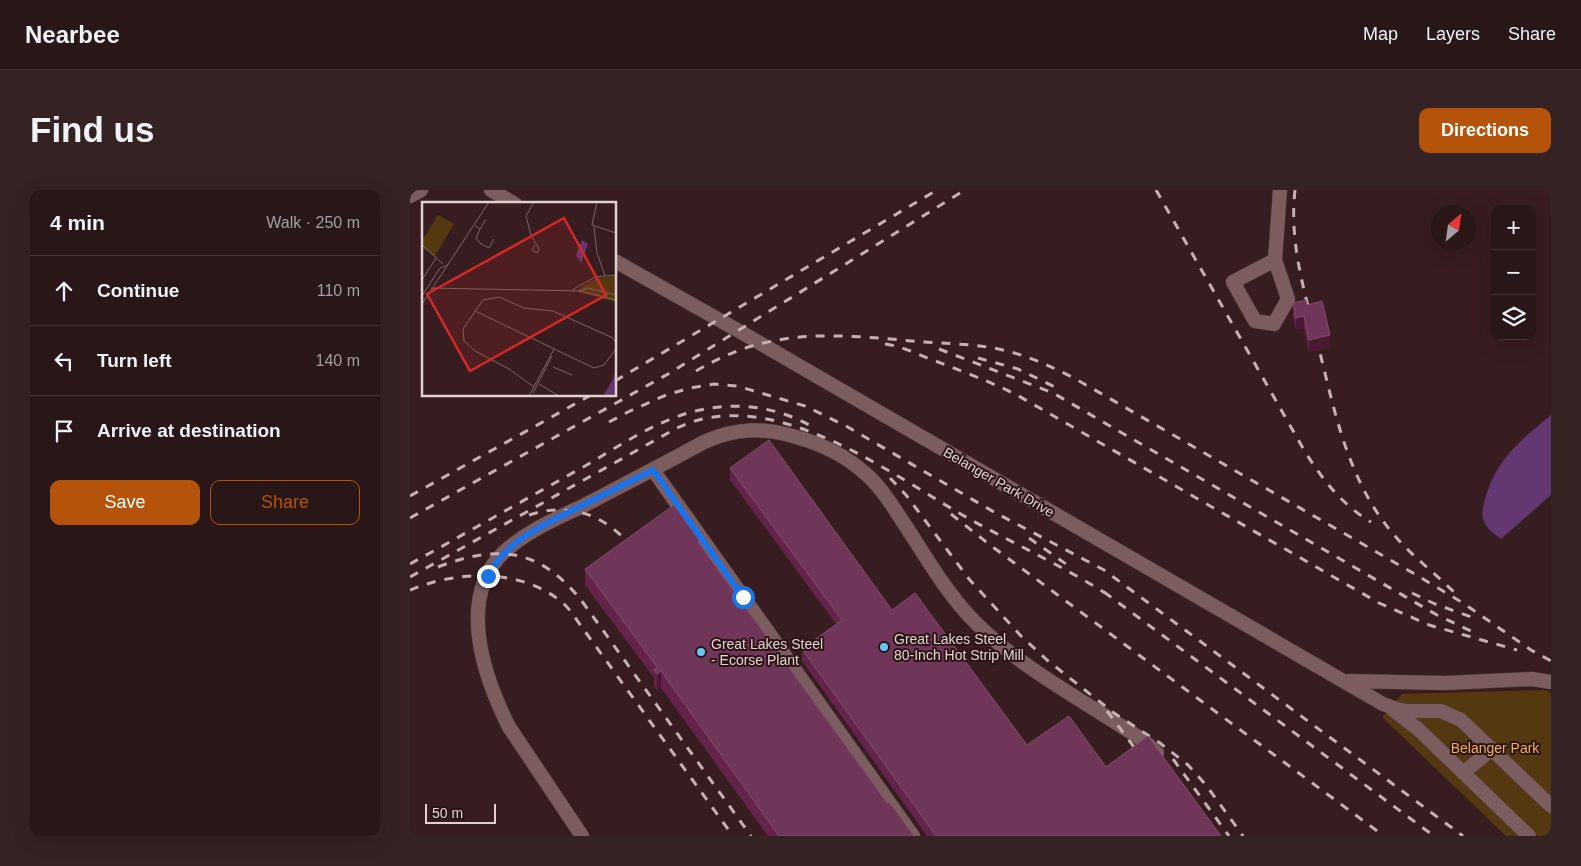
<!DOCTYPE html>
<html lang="en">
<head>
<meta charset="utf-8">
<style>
  body { margin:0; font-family:Arial,sans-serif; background:#352324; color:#f1f3f6 }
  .controls { position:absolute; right:15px; top:15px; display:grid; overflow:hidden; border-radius:10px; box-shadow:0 5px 20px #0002 }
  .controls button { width:45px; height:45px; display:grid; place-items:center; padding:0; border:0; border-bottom:1px solid #453536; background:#291617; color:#f1f3f6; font:25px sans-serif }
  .compass { position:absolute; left:1021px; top:15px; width:45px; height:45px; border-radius:50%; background:#291617; box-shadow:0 5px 20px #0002; rotate:29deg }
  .scale { position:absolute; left:15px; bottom:12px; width:71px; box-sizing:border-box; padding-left:5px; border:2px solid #e3d1d1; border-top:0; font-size:14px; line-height:18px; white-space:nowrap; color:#e3d1d1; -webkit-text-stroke:4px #2c1416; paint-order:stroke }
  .stop { position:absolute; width:15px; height:15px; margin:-11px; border:4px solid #1a73e8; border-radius:50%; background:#fff }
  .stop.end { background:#1a73e8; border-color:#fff; box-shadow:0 1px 5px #0008 }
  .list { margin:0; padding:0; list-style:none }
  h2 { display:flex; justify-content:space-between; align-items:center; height:65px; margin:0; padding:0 20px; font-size:21px }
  h2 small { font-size:16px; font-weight:400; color:#a59fa1 }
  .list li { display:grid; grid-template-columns:32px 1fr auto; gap:15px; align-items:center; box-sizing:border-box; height:70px; padding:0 20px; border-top:1px solid #453536 }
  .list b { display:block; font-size:19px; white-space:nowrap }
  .list em { font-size:16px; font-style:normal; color:#a59fa1 }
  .actions { display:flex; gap:10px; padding:15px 20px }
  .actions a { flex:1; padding:11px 0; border:1px solid #b45309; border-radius:10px; text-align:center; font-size:18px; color:#b45309 }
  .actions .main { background:#b45309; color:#fff }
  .icon { flex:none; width:28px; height:28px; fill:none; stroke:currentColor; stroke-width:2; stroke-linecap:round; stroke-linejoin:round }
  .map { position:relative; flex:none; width:1141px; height:646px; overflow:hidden; border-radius:10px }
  header { display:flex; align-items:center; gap:30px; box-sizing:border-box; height:70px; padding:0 25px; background:#291617; border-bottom:1px solid #453536 }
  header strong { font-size:24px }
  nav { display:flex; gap:28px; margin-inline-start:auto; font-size:18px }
  .intro { display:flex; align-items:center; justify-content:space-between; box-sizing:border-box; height:120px; padding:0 30px }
  h1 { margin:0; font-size:35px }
  .button { padding:12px 22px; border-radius:10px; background:#b45309; color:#fff; font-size:18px; font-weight:700 }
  main { display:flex; gap:30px; padding:0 30px }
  aside { flex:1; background:#291617; border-radius:10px; box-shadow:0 5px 20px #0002 }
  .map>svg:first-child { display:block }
</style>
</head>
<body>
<header>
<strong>Nearbee</strong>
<nav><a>Map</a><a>Layers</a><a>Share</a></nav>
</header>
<div class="intro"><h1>Find us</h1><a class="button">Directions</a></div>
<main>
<aside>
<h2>4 min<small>Walk · 250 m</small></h2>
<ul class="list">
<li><svg class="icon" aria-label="ahead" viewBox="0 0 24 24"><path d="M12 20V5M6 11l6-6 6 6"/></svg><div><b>Continue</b></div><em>110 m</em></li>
<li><svg class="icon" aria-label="left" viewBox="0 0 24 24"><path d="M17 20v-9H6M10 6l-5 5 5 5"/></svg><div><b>Turn left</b></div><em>140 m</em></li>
<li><svg class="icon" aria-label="arrive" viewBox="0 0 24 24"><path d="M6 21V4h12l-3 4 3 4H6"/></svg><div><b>Arrive at destination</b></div></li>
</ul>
<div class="actions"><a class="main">Save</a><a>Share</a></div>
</aside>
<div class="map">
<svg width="1141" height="646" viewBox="0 0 1141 646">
  <rect width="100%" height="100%" fill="#371d1f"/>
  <path fill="#543910" d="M1135 500 1141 503V646H1096L972 527 992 504Z"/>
  <path fill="#643672" d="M1141 225V305L1091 349C1084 343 1076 339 1073 329 1071 322 1074 313 1076 306 1088 267 1111 250 1141 225Z"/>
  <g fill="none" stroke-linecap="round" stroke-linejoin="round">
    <g stroke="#503b3d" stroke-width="15">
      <path id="minor" d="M81 0 105 14
        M0 6 11 0
        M865 70 823 92 845 131 864 134 878 109 865 70 870 0
        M205 71 329 141 973 514 987 519 997 521H1031L1051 530 1141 616
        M243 280 503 646
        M937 491 1036 493 1122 489 1141 492
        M982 519 1008 539 1119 646
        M1053 583 1082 559
        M172 646 99 537C74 487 46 408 94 362 117 341 145 329 173 316 213 295 254 274 294 252 325 238 353 237 386 247 412 254 436 266 456 284 472 298 483 317 495 335 516 367 539 407 566 433 613 480 680 514 734 551L747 563"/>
    </g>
    <use href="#minor" stroke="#7c5d5f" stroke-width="14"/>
    <path stroke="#c5b1b2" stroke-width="3" stroke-dasharray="9 9" stroke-linecap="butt" d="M746 0 894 260C912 289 931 314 961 332
      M885 0C880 45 890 85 901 128
      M906 147C924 217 936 290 985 346 1003 367 1026 384 1046 404
      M475 154C491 156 505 163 520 169 549 180 579 191 607 205L969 413 1019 435 1107 460
      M529 159 643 203 1027 425 1063 442
      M568 168 608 179 645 197
      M286 181C310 167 335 156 363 151 411 141 466 148 514 152 542 154 570 154 597 161 621 167 642 177 664 188L1003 383 1053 413 1121 460 1141 471
      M205 191 527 0
      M199 232 218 222 256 205 280 198 304 194 327 196 395 216 436 236 584 322 694 380 1053 646
      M480 288 496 305 559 389 611 446 637 470 704 523 750 553 778 575 796 595 833 646
      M0 306 181 205
      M541 324 580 355 974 646
      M119 325C161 311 198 326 224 360
      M0 328 258 184 555 0
      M619 348 656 374
      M0 374C58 342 116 309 175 276 211 255 248 229 290 220 329 211 373 218 406 239
      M28 377C90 353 132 359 174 414L341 646
      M0 387 267 238C364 192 482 286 563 331 609 356 656 378 700 406
      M0 400C48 380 115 378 155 415 162 422 168 432 174 440L323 646
      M694 402 1024 646
      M1002 403 1025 414 1067 429
      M697 521 730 565
      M763 569 819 646"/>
  </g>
  <path fill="#63234a" d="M883 113 920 157 899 162 894 138 886 140 883 126Z
    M320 278 482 420 617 555 696 577 811 646H517L392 471V459L426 434 320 290Z
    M290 355 477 613 504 646H358L251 498 247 500 244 496V488L175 395V379Z"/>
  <path fill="#4b1933" d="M894 126V138L886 140V128Z
    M920 145V157L899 162V150Z
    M251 481V498L247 500V484Z"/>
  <path fill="#703659" stroke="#824e6c" d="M896 110 897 115 912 111 920 145 899 150 894 126 886 128 883 113Z
    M359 250 482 420 505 403 617 555 659 526 696 577 738 546 811 646H526L392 459 432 430 320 278Z
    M264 315 290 351 288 352 477 613 479 612 504 646H369L251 481 247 484 244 480 247 477 175 379Z"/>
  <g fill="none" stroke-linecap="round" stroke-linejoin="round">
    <path stroke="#1a73e8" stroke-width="6" d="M78 386C97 349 136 334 171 316 195 304 219 292 243 280L333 407"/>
  </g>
  <g fill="#68c4f0" stroke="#2c1416" stroke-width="2">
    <circle cx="474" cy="457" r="5"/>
    <circle cx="291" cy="462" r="5"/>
  </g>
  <g text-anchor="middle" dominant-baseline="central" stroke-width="4" stroke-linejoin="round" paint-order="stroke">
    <g font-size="14" fill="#e3d1d1" stroke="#2c1416">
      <text transform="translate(589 292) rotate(30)">Belanger Park Drive</text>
    </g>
    <g font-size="14" fill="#e3d1d1" stroke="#2c1416" text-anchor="start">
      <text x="484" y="449">Great Lakes Steel<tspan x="484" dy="16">80-Inch Hot Strip Mill</tspan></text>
      <text x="301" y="454">Great Lakes Steel<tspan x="301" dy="16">- Ecorse Plant</tspan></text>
    </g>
    <g font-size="14" fill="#f5b04e" stroke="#2c1416">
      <text x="1085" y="558">Belanger Park</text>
    </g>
  </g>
  <g transform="translate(12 12)">
    <rect width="194" height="194" fill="#371d1f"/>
    <path d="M16 13 32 22 13 54 2 47 0 39ZM194 74V100L156 90 157 86 174 76Z" fill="#543910"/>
    <path d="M160 38 166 42 159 61 154 53ZM194 167V194H181L191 177Z" fill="#643672"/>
    <path fill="none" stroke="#7c6566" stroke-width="1" d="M112 0 104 14 109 33 117 47 115 51 110 48 113 43M175 0 170 23 194 31M53 24 58 27 64 17M172 25 175 51 183 74M58 27 54 36 59 42 67 46 72 37M0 43 21 62M0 78 14 56M9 86 158 89 194 98M150 88 173 75 194 73M157 89 166 86 194 93M0 94 18 66 26 63M0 102 67 0M53 109 172 166 182 163 194 147M131 165 150 173M117 182 137 194M112 185 87 167 53 149 42 139 41 127 61 98 77 95 102 106 131 109 191 136 194 141M111 191 130 154M107 194 132 147"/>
    <path fill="#d62828" fill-opacity="0.15" stroke="#d62828" stroke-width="2.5" d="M142 16 184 93 48 169 5 92Z"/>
    <rect width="194" height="194" fill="none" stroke="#e3d1d1" stroke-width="2.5"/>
  </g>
</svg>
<div class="controls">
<button>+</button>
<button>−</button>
<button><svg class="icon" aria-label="layers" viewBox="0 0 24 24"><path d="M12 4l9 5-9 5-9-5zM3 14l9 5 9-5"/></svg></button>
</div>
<svg class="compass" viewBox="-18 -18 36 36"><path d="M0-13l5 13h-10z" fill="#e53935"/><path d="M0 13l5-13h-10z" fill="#a59fa1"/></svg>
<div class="scale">50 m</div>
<div class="stop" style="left:333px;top:407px"></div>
<div class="stop end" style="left:78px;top:386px"></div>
</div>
</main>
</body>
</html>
